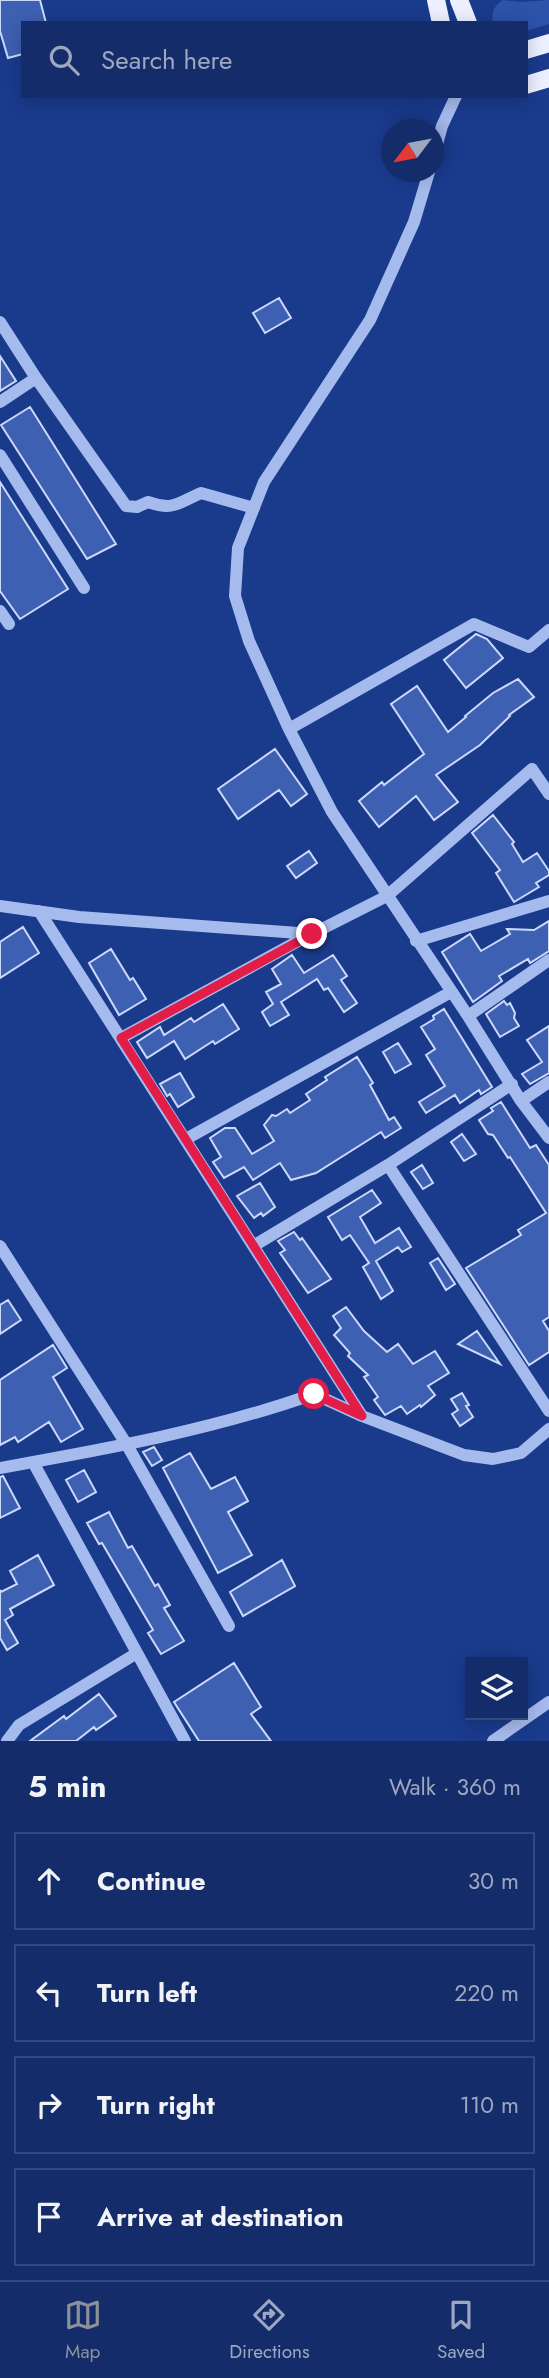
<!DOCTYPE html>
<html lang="en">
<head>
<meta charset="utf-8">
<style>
  body { margin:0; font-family:Jost,sans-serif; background:#1d346f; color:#f1f3f6 }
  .controls { position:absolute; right:21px; bottom:21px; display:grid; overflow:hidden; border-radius:0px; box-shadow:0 4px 18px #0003 }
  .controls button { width:63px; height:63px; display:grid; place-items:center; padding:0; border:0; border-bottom:2px solid #33487d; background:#142c69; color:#f1f3f6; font:35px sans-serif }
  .compass { position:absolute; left:381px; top:119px; width:63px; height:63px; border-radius:50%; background:#142c69; box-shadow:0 4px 18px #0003; rotate:238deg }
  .stop { position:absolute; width:21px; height:21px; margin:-16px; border:5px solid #e11d48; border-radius:50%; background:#fff }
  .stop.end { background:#e11d48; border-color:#fff; box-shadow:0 2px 7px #0008 }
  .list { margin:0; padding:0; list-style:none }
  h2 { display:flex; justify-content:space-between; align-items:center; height:91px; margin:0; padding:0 28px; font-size:30px }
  h2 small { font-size:23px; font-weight:400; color:#9da7c0 }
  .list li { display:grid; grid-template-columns:46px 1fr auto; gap:21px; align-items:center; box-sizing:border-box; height:98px; margin:0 14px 14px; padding:0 14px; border:2px solid #33487d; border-radius:0px }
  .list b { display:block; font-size:26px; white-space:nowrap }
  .list em { font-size:23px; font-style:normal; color:#9da7c0 }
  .icon { flex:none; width:38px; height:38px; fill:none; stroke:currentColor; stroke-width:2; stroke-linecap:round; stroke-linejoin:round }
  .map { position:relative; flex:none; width:549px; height:1741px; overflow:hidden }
  .search { position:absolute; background:#142c69; box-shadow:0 4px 18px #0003; left:21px; right:21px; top:21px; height:77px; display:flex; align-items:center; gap:18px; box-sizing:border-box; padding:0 24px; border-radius:0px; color:#9da7c0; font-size:26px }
  .sheet { height:539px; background:#142c69 }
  nav { display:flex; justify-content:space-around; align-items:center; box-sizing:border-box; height:98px; border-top:2px solid #33487d; background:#142c69; font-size:19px; color:#9da7c0 }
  nav a { display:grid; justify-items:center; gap:4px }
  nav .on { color:#8c9099 }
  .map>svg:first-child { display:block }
</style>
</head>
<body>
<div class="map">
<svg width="549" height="1741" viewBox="0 0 549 1741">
  <rect width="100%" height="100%" fill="#1a3a8c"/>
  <path fill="#2d52aa" d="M503 0 521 2 549 0V24L526 31V23H493C491 12 494 6 503 0Z"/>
  <path fill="#3e60b2" stroke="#ccd9fa" stroke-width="2" d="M0 0H40L46 23H23V54L8 58 0 31Z
    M279 298 291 318 265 333 253 313Z
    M0 356 16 381 0 391Z
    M30 407 116 544 87 559 1 425Z
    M0 482 68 589 20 619 0 591Z
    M476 634 487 639 503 658 466 688 444 660Z
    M518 679 534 697 509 715 510 716 480 745 436 775 458 802 434 820 416 796 379 827 359 801 382 782 384 785 424 754 391 704 417 686 448 732 466 717 465 716 493 693Z
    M275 749 307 794 291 806 279 790 238 819 218 789Z
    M493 815 514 842 512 844 523 862 537 853 549 871V875L536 883 539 887 514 902 496 873 500 870 472 833Z
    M309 851 317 863 296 878 287 866Z
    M549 921V951L530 963 528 959 499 976 502 981 473 1002 442 952 470 934 481 951 510 934 507 929 534 930Z
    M23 927 39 953 0 978V942Z
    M111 949 130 980 133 978 146 999 119 1015 89 963Z
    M292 955 304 973 333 955 347 976 341 980 357 1003 344 1012 328 988 324 990 317 979 281 1002 289 1015 270 1026 262 1012 273 1004 266 992 281 984 272 969Z
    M504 1001 507 1005 510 1003 515 1013 514 1018 519 1026 500 1037 486 1014Z
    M223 1004 239 1029 215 1044 213 1041 185 1059 174 1041 147 1058 137 1042 160 1027 164 1035 191 1018 194 1022Z
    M444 1009 492 1087 481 1094 479 1090 460 1103 455 1095 426 1113 419 1102 445 1086 426 1055 435 1049 421 1027 434 1019 433 1016Z
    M549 1026V1073L530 1084 522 1074 542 1062 527 1040Z
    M398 1043 411 1064 395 1073 383 1052Z
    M357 1057 373 1083 370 1085 389 1120 394 1117 401 1128 385 1138 381 1132 316 1173 291 1180 280 1163 253 1180 244 1167 224 1178 213 1162 221 1157 210 1138 225 1128H235L252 1154 274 1141 264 1125 272 1115 276 1116 287 1109 290 1113 310 1100 306 1094 327 1080 325 1077Z
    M180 1073 194 1097 178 1107 170 1094 167 1096 160 1084Z
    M501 1102 530 1148 536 1145 549 1165V1317L543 1321 549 1331V1352L529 1365 466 1268 521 1235 518 1230 546 1213 510 1157 508 1158 493 1135 488 1134 479 1120 493 1111 491 1108Z
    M462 1134 476 1154 464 1161 451 1142Z
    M422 1165 433 1183 423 1189 411 1172Z
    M260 1183 275 1207 263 1216 261 1213 254 1218 237 1196Z
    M372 1190 381 1203 360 1217 375 1243 399 1228 411 1247 402 1252 398 1247 376 1261 393 1291 381 1299 363 1267 369 1263 350 1235 342 1240 328 1217Z
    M294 1232 300 1240 302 1238 331 1279 308 1293 280 1253 285 1250 278 1241Z
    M438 1258 455 1284 446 1290 430 1263Z
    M8 1300 21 1320 0 1334V1305Z
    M346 1307 364 1331 387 1352 398 1344 413 1364 435 1351 449 1373 428 1386 435 1395 421 1407 420 1405 407 1414 401 1406 385 1415 374 1400 378 1397 364 1377 368 1375 348 1356 350 1353 334 1335 341 1328 333 1316Z
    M477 1331 500 1364 458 1344Z
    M53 1345 67 1368 53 1377 83 1429 61 1442 49 1422 18 1442 15 1437 0 1445V1380Z
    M462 1393 469 1405 466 1406 473 1417 460 1426 452 1414 458 1410 451 1399Z
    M154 1447 162 1460 152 1466 143 1452Z
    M190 1453 211 1489 235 1477 248 1501 228 1512 252 1555 218 1573 163 1468Z
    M84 1470 96 1492 78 1502 66 1480Z
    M3 1476 20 1508 0 1518V1477Z
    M109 1512 128 1548 132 1546 155 1586 158 1584 170 1605 164 1608 184 1641 161 1654 148 1633 153 1630 102 1543 99 1544 87 1523Z
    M38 1555 54 1585 10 1609 13 1615 5 1620 18 1643 7 1650 0 1638V1590L1 1592 17 1584 10 1571Z
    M282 1560 295 1586 243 1616 230 1592Z
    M234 1663 261 1707 251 1714 271 1741H199L174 1702Z
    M99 1694 116 1716 96 1730 94 1727 76 1741H30L64 1716 66 1719Z"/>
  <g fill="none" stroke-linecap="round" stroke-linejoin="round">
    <path stroke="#a6bbed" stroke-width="12" d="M434 155 442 126 456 96
      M429 172 414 222 370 320 264 482 238 548 235 596 249 641 289 729 332 812 468 1016 521 1101 549 1138
      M0 322 36 378 126 506 137 507 148 502C174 511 178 503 201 493L254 508
      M0 402 36 378
      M0 455 84 588
      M0 611 9 624
      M289 729 474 624 529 647 549 630
      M0 906 79 917 312 934 387 896 532 769 549 794
      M39 911 362 1416
      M416 941 549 901
      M468 1016 549 960
      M121 1038 311 934
      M521 1101 549 1082
      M186 1139 451 992
      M388 1165 549 1411
      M255 1245 388 1165 512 1084
      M0 1246 127 1445 229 1626
      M33 1462 185 1741
      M0 1468C106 1449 212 1430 314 1394L362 1416 464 1455 493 1459 521 1453 549 1429
      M7 1741 19 1725 137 1653
      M493 1741 549 1702"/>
    <path stroke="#ecf0ff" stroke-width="18" d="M436 0 441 23
      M459 0 468 23
      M526 50 549 43
      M526 85 549 78"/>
  </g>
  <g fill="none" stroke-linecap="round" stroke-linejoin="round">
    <path stroke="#e11d48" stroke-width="9" d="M312 934 121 1038 362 1416 314 1394"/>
  </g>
</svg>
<div class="controls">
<button><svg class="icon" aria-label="layers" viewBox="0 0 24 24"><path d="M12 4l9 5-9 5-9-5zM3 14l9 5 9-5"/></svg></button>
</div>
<svg class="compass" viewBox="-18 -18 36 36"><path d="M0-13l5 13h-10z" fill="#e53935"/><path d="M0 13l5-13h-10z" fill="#9da7c0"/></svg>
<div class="stop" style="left:314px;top:1394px"></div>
<div class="stop end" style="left:312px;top:934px"></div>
<div class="search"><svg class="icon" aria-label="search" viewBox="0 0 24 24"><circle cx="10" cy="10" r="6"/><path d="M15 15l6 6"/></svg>Search here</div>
</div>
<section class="sheet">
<h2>5 min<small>Walk · 360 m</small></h2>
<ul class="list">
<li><svg class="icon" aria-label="ahead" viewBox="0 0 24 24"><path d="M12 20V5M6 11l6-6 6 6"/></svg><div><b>Continue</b></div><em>30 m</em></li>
<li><svg class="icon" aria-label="left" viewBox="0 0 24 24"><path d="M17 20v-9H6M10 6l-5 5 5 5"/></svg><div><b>Turn left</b></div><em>220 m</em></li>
<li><svg class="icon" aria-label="right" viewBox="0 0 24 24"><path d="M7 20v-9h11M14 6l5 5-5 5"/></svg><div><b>Turn right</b></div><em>110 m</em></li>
<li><svg class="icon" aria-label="arrive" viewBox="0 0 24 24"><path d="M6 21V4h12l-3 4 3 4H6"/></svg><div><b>Arrive at destination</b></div></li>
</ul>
</section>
<nav>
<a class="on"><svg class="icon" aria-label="map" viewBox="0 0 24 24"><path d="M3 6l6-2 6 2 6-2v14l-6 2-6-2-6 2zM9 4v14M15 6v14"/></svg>Map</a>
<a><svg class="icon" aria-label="directions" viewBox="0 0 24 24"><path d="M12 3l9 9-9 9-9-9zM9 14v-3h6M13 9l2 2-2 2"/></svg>Directions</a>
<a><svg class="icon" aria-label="saved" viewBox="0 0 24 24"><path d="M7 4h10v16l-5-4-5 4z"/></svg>Saved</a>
</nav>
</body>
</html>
